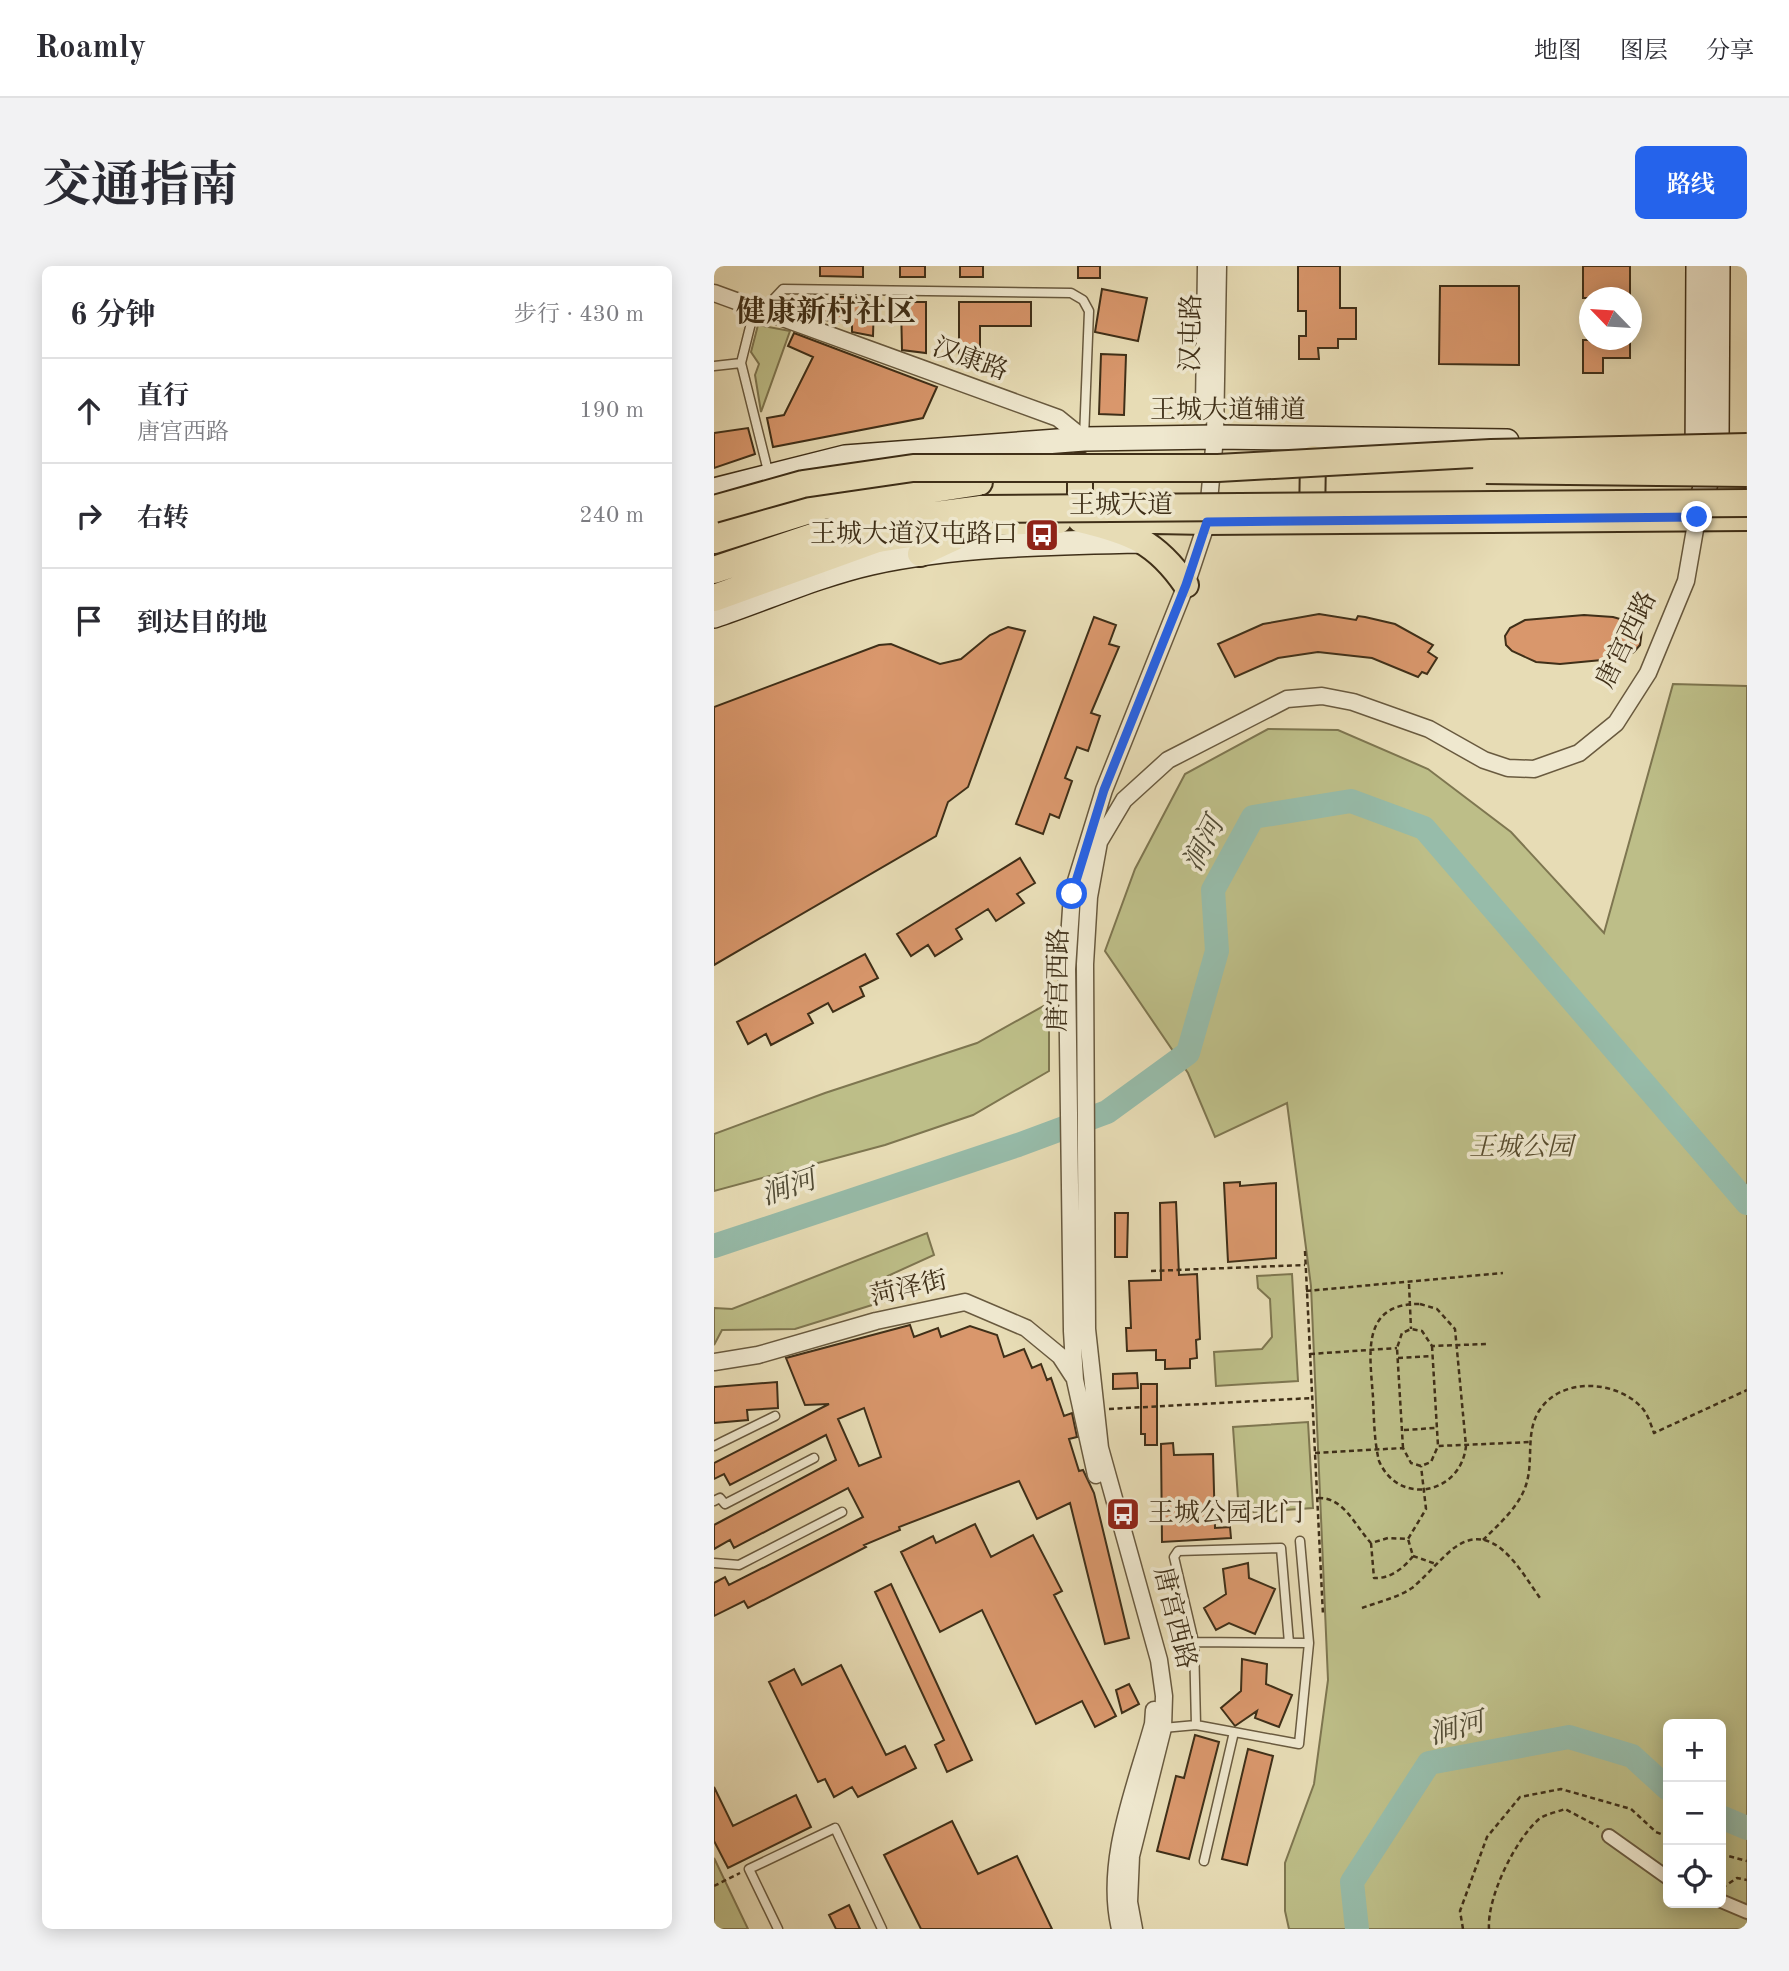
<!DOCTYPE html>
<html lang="zh">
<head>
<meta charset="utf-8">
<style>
  body { margin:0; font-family:"Old Standard TT","Noto Serif SC",serif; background:#f2f2f3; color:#2b2b33 }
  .controls { position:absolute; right:21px; bottom:21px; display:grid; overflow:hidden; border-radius:10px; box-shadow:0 4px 18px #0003 }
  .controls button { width:63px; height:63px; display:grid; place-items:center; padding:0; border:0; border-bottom:2px solid #e1e1e2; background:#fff; color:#2b2b33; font:35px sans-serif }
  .compass { position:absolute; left:865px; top:21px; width:63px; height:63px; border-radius:50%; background:#fff; box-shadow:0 4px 18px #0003; rotate:295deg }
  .stop { position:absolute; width:21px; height:21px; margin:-16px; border:5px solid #2563eb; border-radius:50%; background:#fff }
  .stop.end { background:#2563eb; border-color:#fff; box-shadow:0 2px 7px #0008 }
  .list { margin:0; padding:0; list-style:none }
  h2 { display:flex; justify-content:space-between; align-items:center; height:91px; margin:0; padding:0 28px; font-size:30px }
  h2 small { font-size:23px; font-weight:400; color:#7c7c81 }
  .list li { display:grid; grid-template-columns:46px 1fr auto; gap:21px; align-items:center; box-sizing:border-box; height:105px; padding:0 28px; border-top:2px solid #e1e1e2 }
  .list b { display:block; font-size:26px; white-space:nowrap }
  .list p { margin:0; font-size:23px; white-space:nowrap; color:#7c7c81 }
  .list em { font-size:23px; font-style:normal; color:#7c7c81 }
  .icon { flex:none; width:38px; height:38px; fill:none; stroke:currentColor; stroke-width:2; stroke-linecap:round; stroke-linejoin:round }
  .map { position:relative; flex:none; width:1033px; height:1663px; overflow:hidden; border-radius:10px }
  header { display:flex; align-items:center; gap:42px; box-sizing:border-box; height:98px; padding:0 35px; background:#fff; border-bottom:2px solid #e1e1e2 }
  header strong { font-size:33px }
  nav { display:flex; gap:38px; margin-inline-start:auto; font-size:24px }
  .intro { display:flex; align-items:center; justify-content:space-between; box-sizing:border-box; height:168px; padding:0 42px }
  h1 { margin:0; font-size:49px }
  .button { padding:18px 32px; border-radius:10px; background:#2563eb; color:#fff; font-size:24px; font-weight:700 }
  main { display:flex; gap:42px; padding:0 42px }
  aside { flex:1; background:#fff; border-radius:10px; box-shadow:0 4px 18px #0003 }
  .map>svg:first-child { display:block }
</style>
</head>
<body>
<header>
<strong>Roamly</strong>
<nav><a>地图</a><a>图层</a><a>分享</a></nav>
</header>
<div class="intro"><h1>交通指南</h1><a class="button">路线</a></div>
<main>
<aside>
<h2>6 分钟<small>步行 · 430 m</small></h2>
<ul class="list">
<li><svg class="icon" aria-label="ahead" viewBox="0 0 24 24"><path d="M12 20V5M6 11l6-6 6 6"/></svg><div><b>直行</b><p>唐宫西路</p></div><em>190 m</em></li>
<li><svg class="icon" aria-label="right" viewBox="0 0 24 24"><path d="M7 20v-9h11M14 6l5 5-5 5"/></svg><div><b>右转</b></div><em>240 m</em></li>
<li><svg class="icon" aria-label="arrive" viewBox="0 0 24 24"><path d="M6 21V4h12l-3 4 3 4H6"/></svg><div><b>到达目的地</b></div></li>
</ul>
</aside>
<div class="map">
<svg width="1033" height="1663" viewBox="0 0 1033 1663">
  <rect width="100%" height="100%" fill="#e7dcb5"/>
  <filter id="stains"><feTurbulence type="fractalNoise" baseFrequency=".00286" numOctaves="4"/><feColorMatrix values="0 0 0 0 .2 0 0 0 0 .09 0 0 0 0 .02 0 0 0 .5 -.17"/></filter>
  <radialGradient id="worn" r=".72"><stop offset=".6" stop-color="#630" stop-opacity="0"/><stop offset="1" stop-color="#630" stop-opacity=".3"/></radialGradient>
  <path fill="#bdbe88" stroke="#7e7650" stroke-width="2" fill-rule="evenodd" d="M44 59 76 65 47 146 41 109 45 98 37 86Z
    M959 418 1033 420V1663H575L571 1645V1597L600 1518 614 1414 597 1020 573 837 501 871 474 807 391 685 421 603 471 508 554 463 624 464 714 503 797 566 890 667ZM954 1458H1007V1637H954Z
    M335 737V805L259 849 171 879 0 925V868L111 827 263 777Z
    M213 967 220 989 167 1013 171 1035 81 1063 8 1064 0 1079V1042L18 1043Z
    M578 1008 584 1115 502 1120 500 1086 548 1083 558 1071 556 1033 544 1022 543 1010Z
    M594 1156 599 1242 525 1247 519 1161Z
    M0 1592 34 1663H0Z"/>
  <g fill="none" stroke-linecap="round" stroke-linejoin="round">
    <path stroke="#97bcaa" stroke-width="24" d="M0 980 304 879 393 846 474 787 503 685 499 624 539 551 637 535 710 562 1033 937
      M1007 1551 1033 1562
      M643 1663 638 1616 715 1497 855 1471 918 1490 954 1523"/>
  </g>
  <path fill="#d9976c" stroke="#3f2f18" stroke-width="2" fill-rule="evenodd" d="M106 0H149V11L106 10Z
    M186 0H211V11H186Z
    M246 0H269V11H246Z
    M364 0H386V12H364Z
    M584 0H626V42H642V73H624V82H604L605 93H585V70H592V45H584Z
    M869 0H916V32H869Z
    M726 20H805V99L725 98Z
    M388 23 433 32 424 75 381 66Z
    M125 31H143V36H160L159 70 138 66V57L102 53 103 33 125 34Z
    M192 36H212V87L188 84 187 39H192Z
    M245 36H317V60H266V95H245Z
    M80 67 223 121 209 152 59 181 53 152 70 149 99 91 74 80Z
    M869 74H916V92H889V107H869Z
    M387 88 412 89 410 149 385 148Z
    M34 162 41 188 0 202V167Z
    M605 348 642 354 644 350 651 351 681 358 719 379 714 386 723 392 713 408 708 406 704 411 658 392 604 386 564 392 521 411 504 378 549 358Z
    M870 349 899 351 920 357 928 364 926 379 920 386 909 392 846 398 822 396 798 385 792 379 791 370 796 362 811 354Z
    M380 351 402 359 395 378 405 381 377 447 386 450 374 485 363 481 351 512 358 515 345 552 336 548 329 568 302 558Z
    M294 361 311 365 254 521 234 536 222 570 0 699V441L165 379 177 378 226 398 247 393 276 369Z
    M306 592 321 617 303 628 310 637 282 655 274 643 242 663 248 673 221 690 214 679 197 690 183 668Z
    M151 688 164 712 146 721 150 730 119 746 114 737 94 748 99 757 57 779 52 768 34 778 23 756Z
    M526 916V920L562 917V992L514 996 510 917Z
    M462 936 465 1009 483 1008 486 1073 482 1074 483 1092 476 1093V1102L451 1103V1094H442V1084L413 1085 412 1062H417L415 1015 447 1014 446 937Z
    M401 947H414L413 991H401Z
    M196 1059 200 1071 224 1062 227 1071 256 1060 283 1069 290 1091 310 1083 318 1102 327 1098 333 1114 337 1112 350 1150 358 1147 363 1171 355 1173 365 1205 369 1204 380 1227 415 1372 391 1378 356 1237 323 1253 305 1215 185 1261 186 1264 150 1279 152 1281 34 1342 30 1335 0 1350V1317L11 1311 15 1319 149 1251 134 1222 20 1282 16 1274 0 1283V1259L122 1194 112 1169 16 1219 10 1208 0 1213V1197L115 1138 91 1139 72 1092ZM150 1142 167 1191 145 1200 124 1153Z
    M423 1107 424 1122 399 1123V1108Z
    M63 1116 64 1142 33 1144 34 1154 0 1157V1121Z
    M427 1118H443V1179H431V1168H427Z
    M459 1177 460 1189 499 1188 501 1262 516 1261 517 1272 448 1276 447 1178Z
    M261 1258 277 1291 319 1269 348 1325 340 1329 402 1450 381 1461 368 1435 322 1458 268 1344 226 1366 187 1286 219 1270 222 1277Z
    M534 1297 535 1312 561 1323 541 1368 515 1357 502 1364 490 1342 512 1328 509 1303Z
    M177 1318 258 1494 233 1506 221 1479 230 1474 161 1326Z
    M528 1393 553 1398 552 1418 578 1429 565 1461 541 1452 543 1445 521 1460 507 1442 527 1425Z
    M127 1399 172 1489 191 1480 202 1502 144 1531 138 1521 120 1531 111 1513 104 1516 55 1416 80 1403 88 1419Z
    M415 1418 425 1438 408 1447 402 1424Z
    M481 1469 505 1476 475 1593 443 1585 462 1510 470 1512Z
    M534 1483 559 1490 533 1599 508 1593Z
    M0 1521 19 1560 82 1529 97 1561 14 1602 0 1575Z
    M238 1555 264 1608 303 1590 338 1663H207L170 1589Z
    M135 1639 146 1663H122L115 1649Z"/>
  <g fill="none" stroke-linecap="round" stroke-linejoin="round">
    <g stroke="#695a3f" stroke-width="11">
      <path id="service" d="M0 100 27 97
        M55 209 27 97 37 57 69 23 357 27 369 34 375 45 370 172
        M0 1180 61 1150
        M0 1235 6 1232 11 1238 100 1192
        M0 1297 25 1299 128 1246
        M480 1376 595 1377
        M482 1459 480 1376 460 1291 464 1285 567 1282 575 1377
        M449 1462 482 1459 585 1478 595 1377 586 1275
        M490 1595 520 1466
        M64 1663 35 1603 121 1562 168 1663"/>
    </g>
    <g stroke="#695a3f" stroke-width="16">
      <path id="pedestrian" d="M895 1570 954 1612
        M1007 1635 1033 1646"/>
    </g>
    <g stroke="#695a3f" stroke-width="19">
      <path id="minor" d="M0 27 344 152 370 173
        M490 142 492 0
        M0 1096 44 1089 162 1055 251 1036 312 1062 346 1090 359 1110
        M382 1209 361 1114 358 1065 353 703 358 628 390 524 472 319 493 256 501 171 504 0
        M406 1663C390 1596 421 1523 439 1458L440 1444
        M420 1663 415 1636 417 1590 449 1462 450 1430 445 1394 386 1182 373 1063 371 698 375 631 385 576 410 534 454 494 573 433 608 430 639 436 715 463 770 494 794 502 820 503 865 487 902 457 934 407 972 315 983 252"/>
    </g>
    <g stroke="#3f2f18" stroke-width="26">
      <path id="secondary" d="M983 199 984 0
        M0 224 131 191 370 173 501 171 793 175
        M983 252 1003 174 1004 0
        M0 350C51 333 104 309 157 297 245 278 338 277 428 275"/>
    </g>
    <g stroke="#3f2f18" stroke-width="28">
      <path id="primary" d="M366 199V254C416 266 442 275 472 319
        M389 254 493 256 1033 252
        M598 254 599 192
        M10 259 95 229
        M145 277 273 257 345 255
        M206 288 247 269"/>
    </g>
    <g stroke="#3f2f18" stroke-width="30">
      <path id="trunk" d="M0 274 108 240 265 216
        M0 304 113 266 151 258 268 243
        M0 332 166 272"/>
    </g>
    <path stroke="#3f2f18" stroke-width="2.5" stroke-dasharray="5 3.5" stroke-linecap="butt" d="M591 985 609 1349
      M437 1005 591 999
      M695 1018 697 1063
      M592 1025 789 1007
      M706 1038 723 1043 741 1063 752 1180C747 1228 685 1241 665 1195 660 1174 660 1152 659 1131 656 1089 646 1037 706 1038Z
      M718 1080 724 1180
      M596 1088 683 1082
      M684 1092 719 1090
      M395 1143 598 1132
      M690 1164 721 1162
      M689 1182 683 1082 688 1067 697 1063 708 1065 718 1080 773 1078
      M601 1187 689 1182 697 1197 707 1200 717 1196 724 1180 817 1176
      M604 1232C630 1231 641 1260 657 1277L674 1272 694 1273 712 1243 707 1200
      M769 1274C785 1258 805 1241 812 1219 820 1195 811 1167 825 1145 847 1110 904 1114 929 1143 934 1149 937 1159 940 1167L1033 1124
      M657 1277 660 1312C676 1313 690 1302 699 1290L694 1273
      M699 1290 722 1298
      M648 1342C664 1336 683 1332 698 1322 710 1312 721 1299 733 1288 776 1247 804 1301 826 1332
      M1007 1588 1033 1595
      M0 1620 26 1607
      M1008 1622 1023 1612 1033 1614
      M749 1663 746 1645 773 1571 806 1531 847 1523 917 1543 942 1566 954 1571
      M775 1663C773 1631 801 1574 825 1553 832 1548 843 1546 851 1543L885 1561"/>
    <use href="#service" stroke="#efe8cf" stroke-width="8"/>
    <use href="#pedestrian" stroke="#efe8cf" stroke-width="12"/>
    <use href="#minor" stroke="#efe8cf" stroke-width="16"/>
    <use href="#secondary" stroke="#efe8cf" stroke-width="23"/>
    <use href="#primary" stroke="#e7dcb5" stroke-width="24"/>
    <use href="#trunk" stroke="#e7dcb5" stroke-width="26"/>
    <g stroke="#3f2f18" stroke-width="30" stroke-linecap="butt">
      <path id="trunk-bridge" d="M772 204 1033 207
        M0 243 89 218 199 202H504L777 187 1033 181
        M268 243 1033 237"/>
    </g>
    <use href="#trunk-bridge" stroke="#e7dcb5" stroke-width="26"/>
  </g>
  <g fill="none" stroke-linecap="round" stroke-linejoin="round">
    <path stroke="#2563eb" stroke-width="9" d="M358 628 390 524 472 319 493 256 983 251"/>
  </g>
  <defs>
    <g id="bus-square" transform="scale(1.75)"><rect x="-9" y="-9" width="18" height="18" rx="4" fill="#8f2418" stroke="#efe8cf"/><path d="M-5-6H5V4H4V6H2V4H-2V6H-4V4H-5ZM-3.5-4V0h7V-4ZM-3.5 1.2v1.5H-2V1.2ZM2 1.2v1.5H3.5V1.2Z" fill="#fff"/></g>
  </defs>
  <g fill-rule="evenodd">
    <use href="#bus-square" x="328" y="269"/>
    <use href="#bus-square" x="409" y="1248"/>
  </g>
  <g text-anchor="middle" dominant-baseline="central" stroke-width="7" stroke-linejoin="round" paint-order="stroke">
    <g font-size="26" fill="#3f2f18" stroke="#efe8cf">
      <text transform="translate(478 67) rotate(-89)">汉屯路</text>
      <text transform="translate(256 94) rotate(20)">汉康路</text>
      <text x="514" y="145">王城大道辅道</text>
      <text x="407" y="240">王城大道</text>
      <text transform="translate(913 374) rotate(-64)">唐宫西路</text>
      <text transform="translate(345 714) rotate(-89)">唐宫西路</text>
      <text transform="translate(195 1023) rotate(-13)">菏泽街</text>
      <text transform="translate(460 1352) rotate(76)">唐宫西路</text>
    </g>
    <g font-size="26" fill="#3f2f18" stroke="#efe8cf" text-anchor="end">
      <text x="304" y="269">王城大道汉屯路口</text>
      <text x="434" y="1248" text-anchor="start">王城公园北门</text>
    </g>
    <g font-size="26" font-style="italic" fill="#584c2e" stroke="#efe8cf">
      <text x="807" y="882">王城公园</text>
    </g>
    <g font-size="28" font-style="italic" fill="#514b35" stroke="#efe8cf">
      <text transform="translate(491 579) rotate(-63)">涧河</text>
      <text transform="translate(75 923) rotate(-19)">涧河</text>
      <text transform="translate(743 1464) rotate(-15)">涧河</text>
    </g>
    <g font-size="30" font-weight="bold" fill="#3f2f18" stroke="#efe8cf">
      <text x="112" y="47">健康新村社区</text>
    </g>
  </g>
  <rect width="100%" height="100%" filter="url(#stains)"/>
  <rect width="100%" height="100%" fill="url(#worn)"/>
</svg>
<div class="controls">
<button>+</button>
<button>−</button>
<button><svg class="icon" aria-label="locate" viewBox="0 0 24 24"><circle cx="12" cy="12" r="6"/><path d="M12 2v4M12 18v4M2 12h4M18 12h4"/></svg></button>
</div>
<svg class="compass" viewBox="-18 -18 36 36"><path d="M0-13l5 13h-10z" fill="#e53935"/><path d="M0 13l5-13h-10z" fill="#7c7c81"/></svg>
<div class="stop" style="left:358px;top:628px"></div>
<div class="stop end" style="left:983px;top:251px"></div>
</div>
</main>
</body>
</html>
